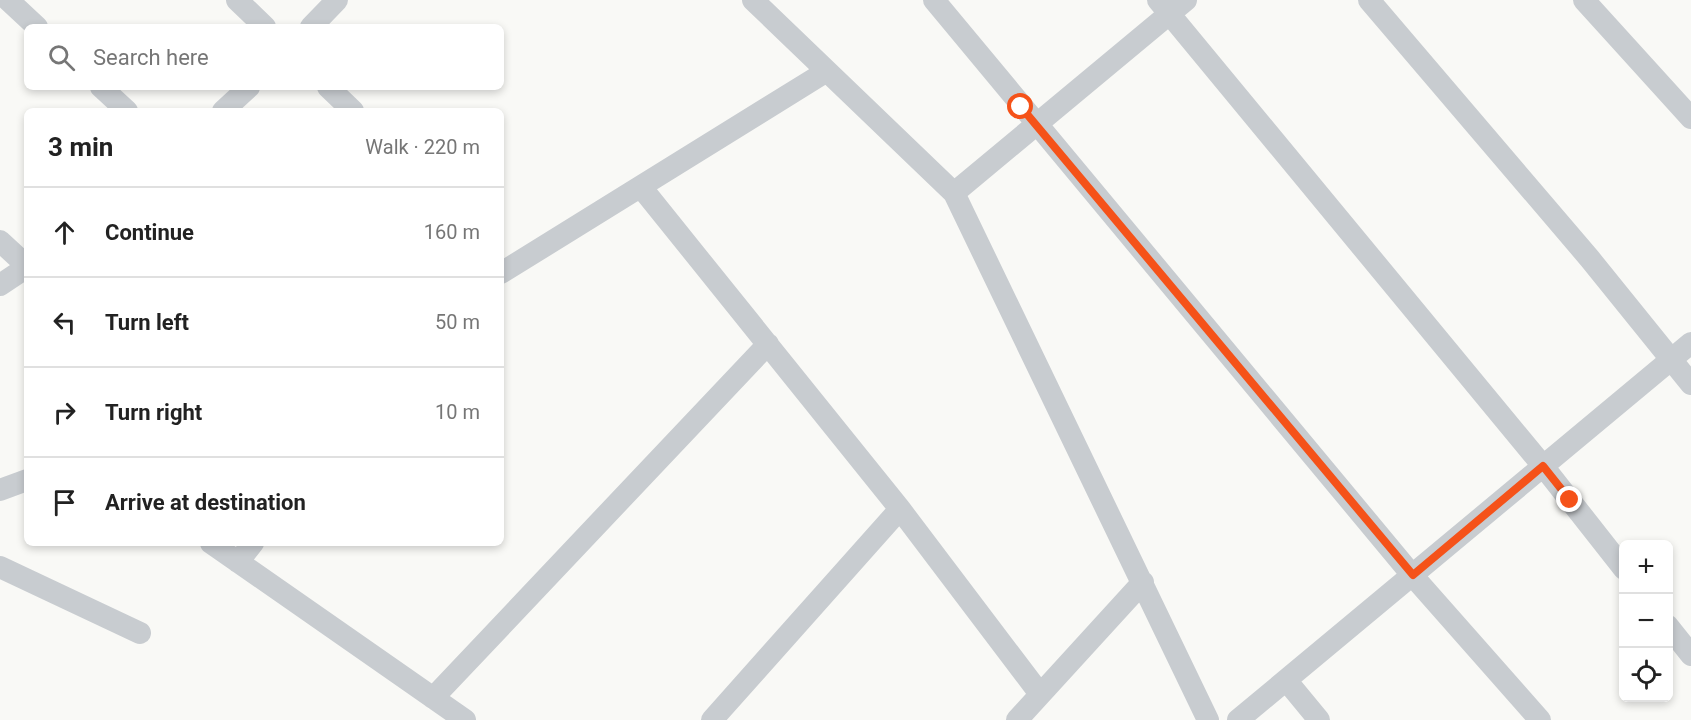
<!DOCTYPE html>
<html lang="en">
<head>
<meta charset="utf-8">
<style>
  body { margin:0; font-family:Roboto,sans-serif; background:#f2f2f2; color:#222 }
  .controls { position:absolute; right:18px; bottom:18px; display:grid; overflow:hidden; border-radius:9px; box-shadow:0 3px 9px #0003 }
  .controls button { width:54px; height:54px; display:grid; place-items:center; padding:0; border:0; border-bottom:2px solid #e0e0e0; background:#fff; color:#222; font:30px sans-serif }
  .stop { position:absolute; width:18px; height:18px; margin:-14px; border:4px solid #f55219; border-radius:50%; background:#fff }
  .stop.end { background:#f55219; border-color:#fff; box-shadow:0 2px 6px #0008 }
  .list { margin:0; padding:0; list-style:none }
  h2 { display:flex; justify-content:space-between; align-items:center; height:78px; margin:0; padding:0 24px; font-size:26px }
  h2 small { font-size:20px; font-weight:400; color:#767676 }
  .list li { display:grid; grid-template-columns:39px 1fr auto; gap:18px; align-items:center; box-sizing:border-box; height:90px; padding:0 24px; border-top:2px solid #e0e0e0 }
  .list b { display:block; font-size:22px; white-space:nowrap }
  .list em { font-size:20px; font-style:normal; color:#767676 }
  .icon { flex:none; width:33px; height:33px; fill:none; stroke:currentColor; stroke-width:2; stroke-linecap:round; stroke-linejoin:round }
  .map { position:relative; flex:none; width:1691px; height:720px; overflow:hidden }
  .search { position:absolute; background:#fff; box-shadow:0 3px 9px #0003; left:24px; top:24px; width:480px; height:66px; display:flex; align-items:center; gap:15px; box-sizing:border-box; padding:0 21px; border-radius:9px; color:#767676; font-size:22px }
  .panel { position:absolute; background:#fff; box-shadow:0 3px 9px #0003; left:24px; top:108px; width:480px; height:438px; border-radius:9px }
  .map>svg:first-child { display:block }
</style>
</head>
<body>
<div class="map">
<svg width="1691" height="720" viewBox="0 0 1691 720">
  <rect width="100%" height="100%" fill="#f9f9f6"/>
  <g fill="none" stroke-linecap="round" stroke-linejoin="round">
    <path stroke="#c8ccd0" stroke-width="22" d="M8 0 37 27
      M237 0 265 27
      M753 0 954 193 1208 720
      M934 0 1412 575 1540 720
      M1158 0 1543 466 1624 569
      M1369 0 1590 259 1691 384
      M1584 0 1691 118
      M311 27 337 0
      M101 87 127 111
      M328 87 353 111
      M223 111 249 87
      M641 187 900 509 1040 694
      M954 193 1186 0
      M0 241 27 266
      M501 273 827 71
      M0 285 27 267
      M0 490 27 480
      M211 543 465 720
      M238 562 253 543
      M0 567 140 633
      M1668 626 1691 655
      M1286 680 1319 720
      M433 698 768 344
      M712 720 900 509
      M1017 720 1143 582
      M1238 720 1691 343"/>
  </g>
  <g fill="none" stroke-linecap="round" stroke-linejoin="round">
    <path stroke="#f55219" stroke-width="8" d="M1021 107 1413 575 1543 466 1570 500"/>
  </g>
</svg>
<div class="controls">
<button>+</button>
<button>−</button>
<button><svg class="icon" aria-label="locate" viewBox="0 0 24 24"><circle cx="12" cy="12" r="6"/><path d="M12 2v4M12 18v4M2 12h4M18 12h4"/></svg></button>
</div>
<div class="stop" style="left:1021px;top:107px"></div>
<div class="stop end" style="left:1570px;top:500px"></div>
<div class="search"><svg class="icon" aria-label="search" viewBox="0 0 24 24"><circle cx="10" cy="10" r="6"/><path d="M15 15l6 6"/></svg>Search here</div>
<section class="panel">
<h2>3 min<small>Walk · 220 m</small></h2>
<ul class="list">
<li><svg class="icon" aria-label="ahead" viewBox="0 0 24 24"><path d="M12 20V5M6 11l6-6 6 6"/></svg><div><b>Continue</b></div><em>160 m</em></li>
<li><svg class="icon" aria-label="left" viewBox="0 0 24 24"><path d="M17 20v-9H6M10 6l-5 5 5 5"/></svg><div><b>Turn left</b></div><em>50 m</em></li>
<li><svg class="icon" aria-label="right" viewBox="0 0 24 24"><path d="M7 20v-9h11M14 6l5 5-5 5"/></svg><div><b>Turn right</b></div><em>10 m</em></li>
<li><svg class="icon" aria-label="arrive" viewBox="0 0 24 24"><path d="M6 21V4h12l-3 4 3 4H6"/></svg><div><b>Arrive at destination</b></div></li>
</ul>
</section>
</div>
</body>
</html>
